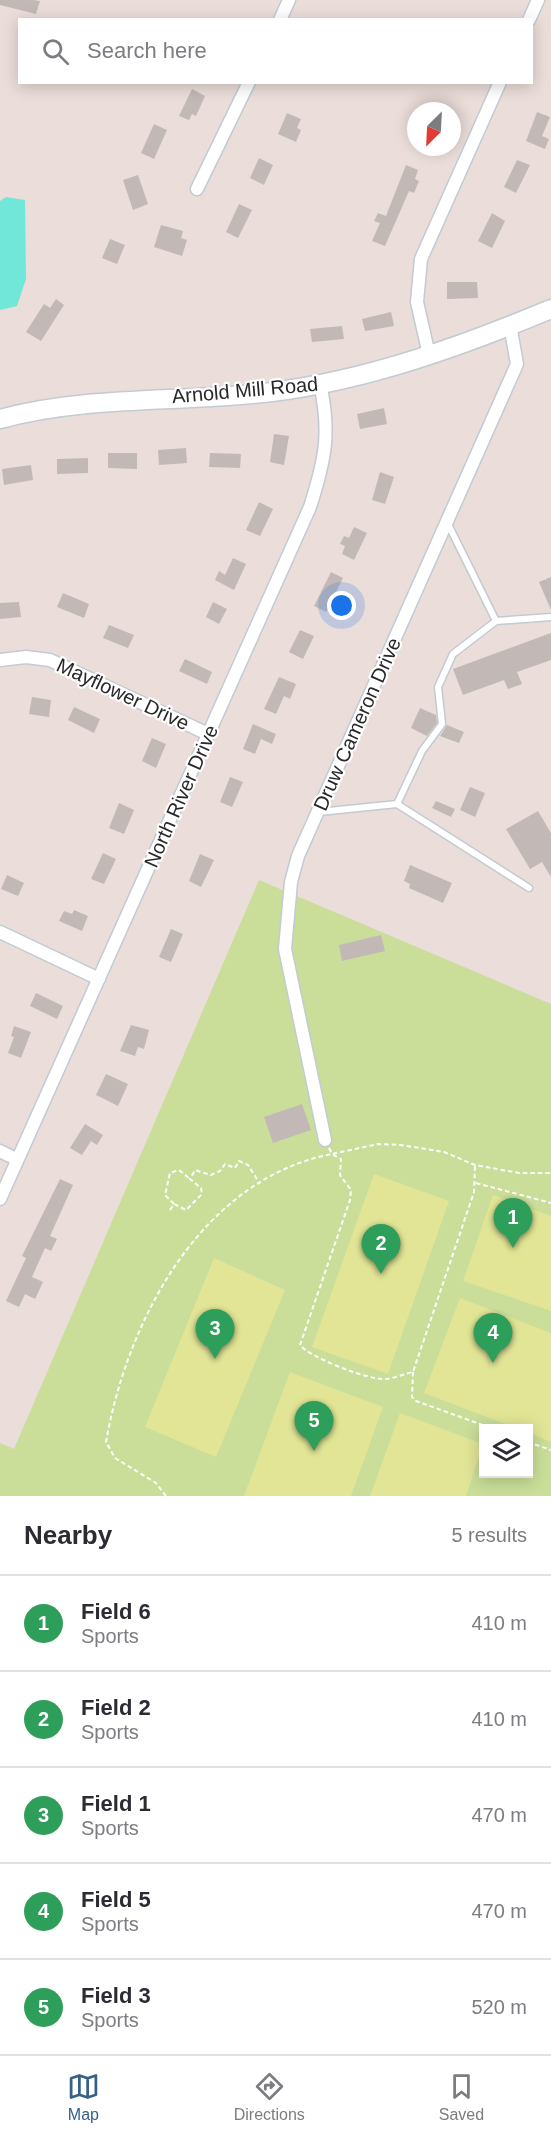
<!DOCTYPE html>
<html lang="en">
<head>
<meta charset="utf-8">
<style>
  body { margin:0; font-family:Helvetica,sans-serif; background:#f2f2f3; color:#2b2b33 }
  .controls { position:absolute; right:18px; bottom:18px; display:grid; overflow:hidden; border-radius:0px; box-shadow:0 3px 15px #0003 }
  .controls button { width:54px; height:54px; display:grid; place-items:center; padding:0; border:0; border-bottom:2px solid #e1e1e2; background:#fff; color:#2b2b33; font:30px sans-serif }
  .compass { position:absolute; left:407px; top:102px; width:54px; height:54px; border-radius:50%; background:#fff; box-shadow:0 3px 15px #0003; rotate:204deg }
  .you { position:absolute; left:342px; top:606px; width:21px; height:21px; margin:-15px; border:4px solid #fff; border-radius:50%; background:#1a73e8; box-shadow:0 0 0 9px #1a73e833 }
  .badge { display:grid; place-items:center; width:39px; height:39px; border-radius:50%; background:#356188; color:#fff; font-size:20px; font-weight:700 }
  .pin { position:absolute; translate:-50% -50px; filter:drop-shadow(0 2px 3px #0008) }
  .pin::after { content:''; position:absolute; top:32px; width:21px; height:18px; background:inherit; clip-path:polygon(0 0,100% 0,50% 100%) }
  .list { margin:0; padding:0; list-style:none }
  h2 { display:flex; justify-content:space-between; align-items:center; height:78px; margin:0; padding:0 24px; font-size:26px }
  h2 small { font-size:20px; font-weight:400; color:#7c7c81 }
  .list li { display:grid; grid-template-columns:39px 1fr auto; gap:18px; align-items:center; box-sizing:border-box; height:96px; padding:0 24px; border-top:2px solid #e1e1e2 }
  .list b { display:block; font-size:22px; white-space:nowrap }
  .list p { margin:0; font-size:20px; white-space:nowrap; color:#7c7c81 }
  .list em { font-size:20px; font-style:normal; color:#7c7c81 }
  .icon { flex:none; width:33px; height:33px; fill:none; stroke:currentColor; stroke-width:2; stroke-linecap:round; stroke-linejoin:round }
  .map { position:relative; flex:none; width:551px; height:1496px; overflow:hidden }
  .search { position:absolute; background:#fff; box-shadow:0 3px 15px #0003; left:18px; right:18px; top:18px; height:66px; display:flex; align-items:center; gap:15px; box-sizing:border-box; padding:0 21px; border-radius:0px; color:#7c7c81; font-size:22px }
  .sheet { height:558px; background:#fff }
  nav { display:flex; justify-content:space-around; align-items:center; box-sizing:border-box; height:84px; border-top:2px solid #e1e1e2; background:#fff; font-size:16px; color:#7c7c81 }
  nav a { display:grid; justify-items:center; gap:3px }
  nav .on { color:#356188 }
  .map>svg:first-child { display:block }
</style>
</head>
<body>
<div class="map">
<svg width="551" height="1496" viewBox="0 0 551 1496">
  <rect width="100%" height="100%" fill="#eaddda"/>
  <path fill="#cade99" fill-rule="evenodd" d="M259 880 551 1004V1496H0V1443L14 1449ZM484 1428H528V1474H484Z"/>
  <path fill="#e1e595" d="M374 1174 449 1201 388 1374 312 1347Z
    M493 1195 551 1216V1311L463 1281Z
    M214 1258 285 1290 216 1457 145 1427Z
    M460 1298 551 1333V1442L529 1433 528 1428H516L424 1393Z
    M290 1372 383 1407 351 1496H244Z
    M400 1413 483 1444 466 1496H370Z"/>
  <path fill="#71e7da" d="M6 197 25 200 26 279 17 306 0 310V201Z"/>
  <path fill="#c2b9b6" d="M0 0H34L40 1 36 14 0 5Z
    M192 89 205 96 196 116 192 114 189 120 179 116Z
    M537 112 550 117 542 136 549 139 545 149 526 141Z
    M287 113 301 119 297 128 301 130 296 142 278 134Z
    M154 124 167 130 154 159 141 153Z
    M259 158 273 165 264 185 250 178Z
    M517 160 530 165 516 193 504 187Z
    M406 165 418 170 415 179 419 181 414 193 409 191 385 246 372 241 380 223 374 221 378 213 386 216Z
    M138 175 148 204 133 210 123 180Z
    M239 204 252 210 238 238 226 232Z
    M492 213 505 221 492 248 478 241Z
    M161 225 183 231 181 238 187 240 182 256 154 247Z
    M110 239 125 245 117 264 102 258Z
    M447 282H477L478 298 447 299Z
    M56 299 64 305 41 341 26 332 44 304 50 308Z
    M391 312 394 326 365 331 362 319Z
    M342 326 344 339 312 342 310 329Z
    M384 408 387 424 360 429 357 414Z
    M274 434 289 436 284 465 270 462Z
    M186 448 187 463 159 465 158 450Z
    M108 453H137V469L108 468Z
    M210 453 241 454 240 468 209 467Z
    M88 458V473L57 474V459Z
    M31 465 33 480 4 485 2 469Z
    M380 472 394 477 385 504 372 500Z
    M259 502 273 509 260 536 246 530Z
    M354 527 367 533 354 560 342 554 345 546 340 544 344 536 349 538Z
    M233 558 246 564 234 590 215 580 219 571 225 575Z
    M331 572 343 578 326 612 314 606Z
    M551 577V610L539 582Z
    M63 593 89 604 84 618 57 607Z
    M19 602 21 617 0 619V603Z
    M213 602 227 609 219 624 206 617Z
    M109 625 134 635 128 648 103 638Z
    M300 630 314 636 303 659 289 652Z
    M551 633V660L517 672 522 684 508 689 504 680 463 695 453 669Z
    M185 659 212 672 207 684 179 671Z
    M279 677 296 684 290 699 284 696 276 714 264 709Z
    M32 697 51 700 49 717 29 714Z
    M74 707 100 719 94 733 68 720Z
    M420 708 436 715 437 723 427 736 411 728Z
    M253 724 276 734 272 744 261 739 255 754 243 749Z
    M447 725 464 732 459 743 440 736Z
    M152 738 166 744 156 768 142 761Z
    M230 777 243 782 232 807 220 802Z
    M470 787 485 793 475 817 460 810Z
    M436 801 455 809 451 817 432 808Z
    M119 803 134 810 124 834 109 828Z
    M538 811 551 833V877L542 862 530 869 506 829Z
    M103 853 116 859 104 884 91 879Z
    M200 854 214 860 201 887 189 881Z
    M410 865 452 883 443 903 409 888 410 884 404 881Z
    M7 875 24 883 18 896 1 889Z
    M74 910 88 916 82 931 59 921 64 911 72 914Z
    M171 929 183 934 171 962 159 957Z
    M381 935 385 951 342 961 339 945Z
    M36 993 63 1006 57 1019 30 1006Z
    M131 1025 149 1030 144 1049 138 1047 135 1056 120 1051Z
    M14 1026 31 1032 21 1058 8 1053 14 1037 11 1036Z
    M106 1074 128 1084 118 1106 96 1095Z
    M302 1104 311 1130 273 1143 264 1117Z
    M85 1124 103 1135 97 1145 91 1141 82 1155 70 1148Z
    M60 1179 73 1185 50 1236 57 1239 51 1251 45 1248 32 1277 43 1282 35 1299 25 1294 19 1307 6 1301 26 1258 22 1256Z"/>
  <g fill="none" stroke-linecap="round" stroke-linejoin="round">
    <g stroke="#c2cbd1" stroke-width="9">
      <path id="lane" d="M496 621 551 617
        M397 804 529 888
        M319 812 397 804 422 751 442 724 438 687 453 654 496 621 447 522"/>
    </g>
    <g stroke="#c2cbd1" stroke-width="15">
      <path id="street" d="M280 20 289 0
        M529 20 538 0
        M197 189 249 82
        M429 355 417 302 421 259 500 82
        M0 660 26 657 50 660 208 734
        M0 932 99 979
        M325 1140 285 949 291 882 298 856 517 364 510 325
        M0 1151 16 1159
        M0 1199 310 507C325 460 331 433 320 384"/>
    </g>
    <g stroke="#c2cbd1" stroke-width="21">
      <path id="secondary" d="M0 419C89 395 182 403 272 392 368 380 462 346 551 309"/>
    </g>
    <path stroke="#fff" stroke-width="2" stroke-dasharray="4.5 3" stroke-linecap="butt" d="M329 1148 332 1154 378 1144 401 1145 444 1152 475 1165 519 1173H551
      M476 1183 551 1203
      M174 1204 165 1195 170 1173 179 1170 190 1179
      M170 1210 174 1204 186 1210 202 1194 201 1188 190 1179 195 1170 211 1175 220 1171 225 1164 235 1168 239 1161 248 1165 260 1184
      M413 1372 412 1397 416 1401 491 1428
      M528 1442 551 1450
      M166 1496 156 1483 115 1458 106 1442C127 1321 201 1179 332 1154L341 1159 340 1175 351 1190 350 1200 300 1345C309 1357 370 1381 386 1379 395 1378 404 1374 413 1372L474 1192 475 1165"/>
    <use href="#lane" stroke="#fff" stroke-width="6"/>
    <use href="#street" stroke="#fff" stroke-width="12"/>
    <use href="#secondary" stroke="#fff" stroke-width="18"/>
  </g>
  <g text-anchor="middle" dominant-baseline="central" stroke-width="4.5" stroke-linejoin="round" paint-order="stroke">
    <g font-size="20" fill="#282828" stroke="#fff">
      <text transform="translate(245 390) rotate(-5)">Arnold Mill Road</text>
      <text transform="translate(123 694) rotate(25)">Mayflower Drive</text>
      <text transform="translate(357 724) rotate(-66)">Druw Cameron Drive</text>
      <text transform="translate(181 796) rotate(-66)">North River Drive</text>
    </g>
  </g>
</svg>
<div class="controls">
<button><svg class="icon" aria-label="layers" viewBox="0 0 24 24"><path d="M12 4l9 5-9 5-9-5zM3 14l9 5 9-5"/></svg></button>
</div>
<svg class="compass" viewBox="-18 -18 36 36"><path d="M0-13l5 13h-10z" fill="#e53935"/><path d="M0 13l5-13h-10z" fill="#7c7c81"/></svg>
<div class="you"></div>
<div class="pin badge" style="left:513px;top:1248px;background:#2e9e5b">1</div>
<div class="pin badge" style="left:381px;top:1274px;background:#2e9e5b">2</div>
<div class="pin badge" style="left:215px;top:1359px;background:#2e9e5b">3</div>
<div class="pin badge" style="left:493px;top:1363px;background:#2e9e5b">4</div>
<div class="pin badge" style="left:314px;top:1451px;background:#2e9e5b">5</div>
<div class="search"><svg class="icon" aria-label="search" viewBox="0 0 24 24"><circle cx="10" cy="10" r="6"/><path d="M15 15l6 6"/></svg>Search here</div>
</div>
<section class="sheet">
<h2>Nearby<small>5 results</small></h2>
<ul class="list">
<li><span class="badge" style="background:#2e9e5b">1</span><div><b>Field 6</b><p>Sports</p></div><em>410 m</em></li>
<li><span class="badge" style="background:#2e9e5b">2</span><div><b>Field 2</b><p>Sports</p></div><em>410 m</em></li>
<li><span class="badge" style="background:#2e9e5b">3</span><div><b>Field 1</b><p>Sports</p></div><em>470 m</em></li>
<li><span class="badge" style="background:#2e9e5b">4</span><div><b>Field 5</b><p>Sports</p></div><em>470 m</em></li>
<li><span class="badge" style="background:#2e9e5b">5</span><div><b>Field 3</b><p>Sports</p></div><em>520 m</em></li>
</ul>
</section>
<nav>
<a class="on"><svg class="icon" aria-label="map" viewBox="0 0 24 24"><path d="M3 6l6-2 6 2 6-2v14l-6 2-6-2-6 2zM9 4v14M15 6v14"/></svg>Map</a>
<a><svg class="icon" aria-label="directions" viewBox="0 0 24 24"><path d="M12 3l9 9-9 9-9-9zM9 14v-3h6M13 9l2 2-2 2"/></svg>Directions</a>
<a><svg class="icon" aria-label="saved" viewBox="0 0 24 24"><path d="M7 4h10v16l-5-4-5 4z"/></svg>Saved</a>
</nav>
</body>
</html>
